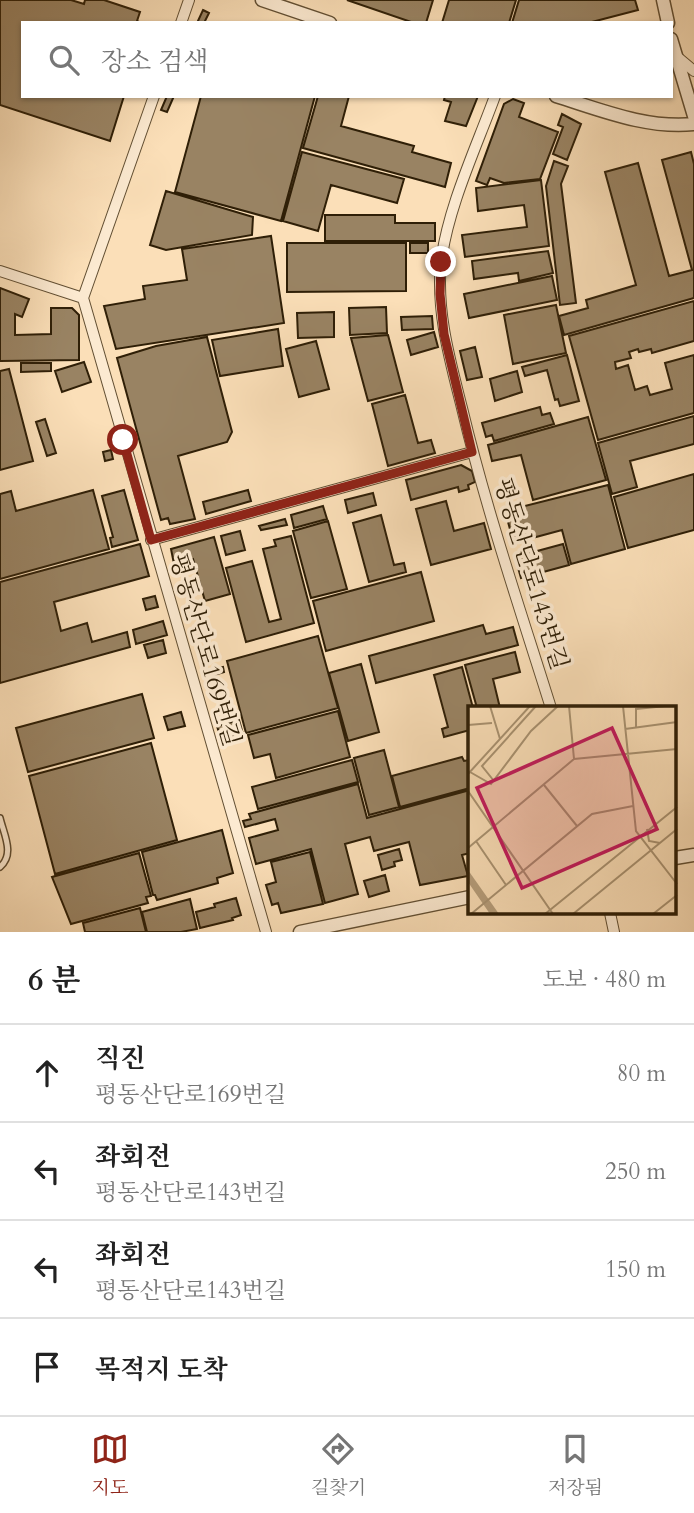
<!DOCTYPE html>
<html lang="ko">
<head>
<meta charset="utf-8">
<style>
  body { margin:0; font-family:Cardo,"Noto Serif KR",serif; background:#f2f2f2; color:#222 }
  .stop { position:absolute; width:21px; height:21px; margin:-16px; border:5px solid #8f2418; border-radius:50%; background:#fff }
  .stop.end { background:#8f2418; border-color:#fff; box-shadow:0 2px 7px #0008 }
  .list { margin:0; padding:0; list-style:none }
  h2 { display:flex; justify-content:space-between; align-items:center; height:91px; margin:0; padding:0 28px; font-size:30px }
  h2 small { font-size:23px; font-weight:400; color:#767676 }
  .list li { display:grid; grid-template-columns:46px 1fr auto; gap:21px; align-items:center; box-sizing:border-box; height:98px; padding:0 28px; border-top:2px solid #e0e0e0 }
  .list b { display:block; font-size:26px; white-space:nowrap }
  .list p { margin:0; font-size:23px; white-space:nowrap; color:#767676 }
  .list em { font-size:23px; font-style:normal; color:#767676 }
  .icon { flex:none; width:38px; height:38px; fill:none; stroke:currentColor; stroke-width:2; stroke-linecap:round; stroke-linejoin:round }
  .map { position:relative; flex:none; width:694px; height:932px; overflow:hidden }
  .search { position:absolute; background:#fff; box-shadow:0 2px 5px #0004; left:21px; right:21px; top:21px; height:77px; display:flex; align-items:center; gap:18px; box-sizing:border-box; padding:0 24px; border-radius:0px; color:#767676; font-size:26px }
  .sheet { height:483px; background:#fff }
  nav { display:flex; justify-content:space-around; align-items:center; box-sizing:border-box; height:98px; border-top:2px solid #e0e0e0; background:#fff; font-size:19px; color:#767676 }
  nav a { display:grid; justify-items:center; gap:4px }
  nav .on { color:#8f2418 }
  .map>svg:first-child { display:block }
</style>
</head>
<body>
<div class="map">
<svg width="694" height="932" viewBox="0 0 694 932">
  <rect width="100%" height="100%" fill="#fbdfb8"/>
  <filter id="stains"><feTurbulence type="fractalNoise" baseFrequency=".00286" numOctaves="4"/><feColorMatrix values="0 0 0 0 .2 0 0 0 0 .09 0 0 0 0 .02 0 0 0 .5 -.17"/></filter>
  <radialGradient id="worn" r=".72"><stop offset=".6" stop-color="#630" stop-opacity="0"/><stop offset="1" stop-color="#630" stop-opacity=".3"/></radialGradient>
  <path fill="#998363" stroke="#2f1f07" stroke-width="2" d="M0 0H71L84 4 85 0H104L140 12 137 21 141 23H23V96H124L110 141 0 105Z
    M347 0H433L426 23H414Z
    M449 0H516L509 23H442Z
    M519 0H635L638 10 588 23H512Z
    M203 10 209 13 204 23H197Z
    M167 96H174L167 112 161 110Z
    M201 96H315L281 221 175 192Z
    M318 96H349L341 126 414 146 412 152 451 163 445 187 303 148Z
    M445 96H478L466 126 445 121 451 102 444 100Z
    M513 99 524 103 519 117 558 132 540 179 504 183 490 178 487 185 476 181 504 104Z
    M562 114 581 124 567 160 553 154 563 127 558 125Z
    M302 152 404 179 397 203 331 185 318 231 283 221Z
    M691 152 694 164V298L564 335 559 316 588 308 586 300 636 285 605 172 638 163 669 276 692 270 662 160Z
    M554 161 568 166 561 184 576 303 560 305 546 186Z
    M541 180 549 246 465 257 462 235 527 227 524 205 478 211 476 188Z
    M166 191 253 217 252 235 166 250 150 245Z
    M325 215H395V223H435V241H325Z
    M271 236 284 323 116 349 104 306 145 299 143 286 187 280 182 249Z
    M287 243H406V291L287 292Z
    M410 243H428V253H410Z
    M548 251 553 273 519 281 518 273 474 279 472 261Z
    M552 276 557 300 469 318 464 294Z
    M0 288 29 299 22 317 15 314V335L51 334V308H72L79 315V360L0 361Z
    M694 301V341L652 353 651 349 639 352 638 349 629 352 631 358 615 362 616 369 628 365 635 390 647 386 650 395 672 389 665 363 694 355V413L598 440 569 336Z
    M556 305 566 353 513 364 504 315Z
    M386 307 387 333 350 335 349 308Z
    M334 312V337L298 338 297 313Z
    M432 316 433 329 402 330 401 317Z
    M278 329 283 366 220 376 212 340Z
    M434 332 438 347 411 355 407 340Z
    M388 335 403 392 368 401 351 338Z
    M207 337 232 432 227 442 178 456 195 519 170 524 168 518 161 520 117 358 156 346Z
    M316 341 329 389 299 397 286 349Z
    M475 347 482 377 467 380 460 351Z
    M567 355 579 401 560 406 558 399 555 400 547 370 525 376 522 367Z
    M84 362 91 382 62 392 55 371Z
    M21 363H51V371L21 372Z
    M9 369 33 461 0 470V371Z
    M517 371 522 392 495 401 490 379Z
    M405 395 418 443 431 440 435 453 388 466 372 404Z
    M540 407 542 415 550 413 554 424 494 441 492 435 486 437 482 423Z
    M694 416V444L630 461 637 487 612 494 598 443Z
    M588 417 606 480 533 500 521 455 492 461 488 445Z
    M45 419 56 453 47 456 36 422Z
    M111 450 113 459 105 461 103 452Z
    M461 465 472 471 475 482 468 485 469 489 459 492 458 487 411 500 406 480Z
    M694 474V530L628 548 614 497Z
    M608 485 625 549 571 564 562 530 525 540 524 537 513 540 505 511Z
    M93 490 109 549 0 579V494L11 491 16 511Z
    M124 490 138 540 112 547 110 538 113 537 102 496Z
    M248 490 251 501 206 514 203 502Z
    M373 493 376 505 348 513 345 500Z
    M446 501 454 531 484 523 491 549 431 565 416 509Z
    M323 506 327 519 294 528 291 515Z
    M381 515 394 565 404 563 406 572 369 582 353 523Z
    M285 519 287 525 261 530 259 526Z
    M328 521 347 589 311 598 293 531Z
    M240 531 245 550 226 555 221 536Z
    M291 536 314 623 246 642 226 568 252 561 269 622 281 619 263 549 276 546 274 540Z
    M214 537 230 594 205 601 193 559 174 564 171 549Z
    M140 544 149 576 54 602 61 631 87 623 92 642 127 632 130 647 0 683V582Z
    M563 544 569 565 521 578 515 557Z
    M421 572 434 621 326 651 313 601Z
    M155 596 158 607 146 610 143 599Z
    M163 621 167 635 136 644 133 630Z
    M483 625 486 634 513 627 518 645 376 683 369 656Z
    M318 636 338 708 246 733 227 661Z
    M163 640 166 653 148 658 144 645Z
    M515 652 520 672 493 679 500 708H477L465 665Z
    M361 664 379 732 348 741 329 673Z
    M223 667 224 672 214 675 217 687 209 689 204 672Z
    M462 667 473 708H470V730L444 737 442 729 448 727 434 675Z
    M142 694 154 738 28 772 16 728Z
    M338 711 350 757 276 778 270 754 254 758 248 735Z
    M181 712 185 726 168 730 164 717Z
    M239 720 243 734 221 740 217 726Z
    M151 743 177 840 55 874 29 776Z
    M384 750 399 807 369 815 354 758Z
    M462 757 464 761 470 760V788L400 807 392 776Z
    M352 760 358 782 258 809 252 787Z
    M358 784 367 818 470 790V853L462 855 468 876 420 885 409 842 374 851 370 837 345 844 358 894 325 903 311 849 256 864 249 838 278 830 275 819 245 827 243 821 251 819 249 814Z
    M222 830 233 873 217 878 218 883 157 900 155 895H153L142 852Z
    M399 849 402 860 394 862 395 866 382 870 378 855Z
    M310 852 323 904 281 913 278 903 272 905 266 885 276 882 271 862Z
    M139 853 151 896 146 897 148 903 71 924 52 877Z
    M385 875 389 891 369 897 364 881Z
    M236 898 241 915 232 918 233 920 200 928 196 912 215 907 214 904Z
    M190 899 197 929 181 932H147L142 912Z
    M140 908 146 932H85L83 923Z"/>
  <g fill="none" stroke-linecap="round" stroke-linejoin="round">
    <g stroke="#624f33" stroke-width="8">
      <path id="service" d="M0 818C4 835 15 854 0 867"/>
    </g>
    <g stroke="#624f33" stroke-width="12">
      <path id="minor" d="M181 23 189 0
        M675 55 694 71
        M154 96 83 298 266 932
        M495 96C476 148 448 207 441 262 436 312 450 360 462 408 486 509 520 609 551 708
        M0 271 83 298
        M151 540 472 452
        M610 913 614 932"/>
    </g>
    <g stroke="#624f33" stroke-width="15">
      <path id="tertiary" d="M262 0 330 23
        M663 0 668 23
        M671 39 694 116
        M556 96C601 110 647 129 694 124
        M675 858 694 855
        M300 932 470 897"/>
    </g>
    <use href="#service" stroke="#fcead1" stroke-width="5"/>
    <use href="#minor" stroke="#fcead1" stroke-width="10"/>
    <use href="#tertiary" stroke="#fcead1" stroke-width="12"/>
  </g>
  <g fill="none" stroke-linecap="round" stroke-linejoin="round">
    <path stroke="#8f2418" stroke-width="9" d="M123 440 151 540 472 452 444 334 440 294 441 262"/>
  </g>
  <g text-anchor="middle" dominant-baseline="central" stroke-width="7" stroke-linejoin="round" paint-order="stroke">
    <g font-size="24" fill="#2f1f07" stroke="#fcead1">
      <text transform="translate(531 574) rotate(73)">평동산단로143번길</text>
      <text transform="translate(205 650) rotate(74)">평동산단로169번길</text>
    </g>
  </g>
  <g transform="translate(468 706)">
    <rect width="208" height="208" fill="#fbdfb8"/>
    <path d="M0 164 31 208H22L0 176Z" fill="#b69e7c"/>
    <path fill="none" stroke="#a99271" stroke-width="2" d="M22 0 32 33M101 0 106 53M155 0 168 125 209 178M0 19 24 17M168 21V3L198 0M157 23 209 16M2 66 23 78 63 25 90 0M0 68 62 0M26 75 14 60 68 0M76 79 109 120M0 85 85 208M179 123 181 135 192 137M8 135 38 179M0 142 106 53 209 43M3 208 124 108 165 100M77 208 209 101M105 208 209 123M185 208 209 189"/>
    <path fill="#c2185b" fill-opacity="0.15" stroke="#c2185b" stroke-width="3.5" d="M144 22 189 123 54 182 9 82Z"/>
    <rect width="208" height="208" fill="none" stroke="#2f1f07" stroke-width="3.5"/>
  </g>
  <rect width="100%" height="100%" filter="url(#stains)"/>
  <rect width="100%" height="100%" fill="url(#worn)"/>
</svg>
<div class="stop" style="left:123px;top:440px"></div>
<div class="stop end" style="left:441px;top:262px"></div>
<div class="search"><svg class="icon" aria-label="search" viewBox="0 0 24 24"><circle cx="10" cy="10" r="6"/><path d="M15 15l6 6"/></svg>장소 검색</div>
</div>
<section class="sheet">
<h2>6 분<small>도보 · 480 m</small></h2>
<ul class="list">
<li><svg class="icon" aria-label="ahead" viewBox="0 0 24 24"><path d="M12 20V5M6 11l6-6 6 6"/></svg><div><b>직진</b><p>평동산단로169번길</p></div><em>80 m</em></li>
<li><svg class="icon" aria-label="left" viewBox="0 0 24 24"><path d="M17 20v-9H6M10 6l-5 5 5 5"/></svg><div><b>좌회전</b><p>평동산단로143번길</p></div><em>250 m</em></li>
<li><svg class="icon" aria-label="left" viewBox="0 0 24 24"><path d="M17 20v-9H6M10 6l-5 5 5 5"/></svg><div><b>좌회전</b><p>평동산단로143번길</p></div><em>150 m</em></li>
<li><svg class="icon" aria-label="arrive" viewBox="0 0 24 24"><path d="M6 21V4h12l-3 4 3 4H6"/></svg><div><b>목적지 도착</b></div></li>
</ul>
</section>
<nav>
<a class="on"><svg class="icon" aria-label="map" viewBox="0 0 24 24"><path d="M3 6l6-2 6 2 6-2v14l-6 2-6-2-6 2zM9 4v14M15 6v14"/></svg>지도</a>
<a><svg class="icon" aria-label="directions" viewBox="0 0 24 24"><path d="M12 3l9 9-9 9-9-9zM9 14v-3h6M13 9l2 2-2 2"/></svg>길찾기</a>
<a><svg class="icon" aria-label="saved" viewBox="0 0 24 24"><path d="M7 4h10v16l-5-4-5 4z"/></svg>저장됨</a>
</nav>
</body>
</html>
